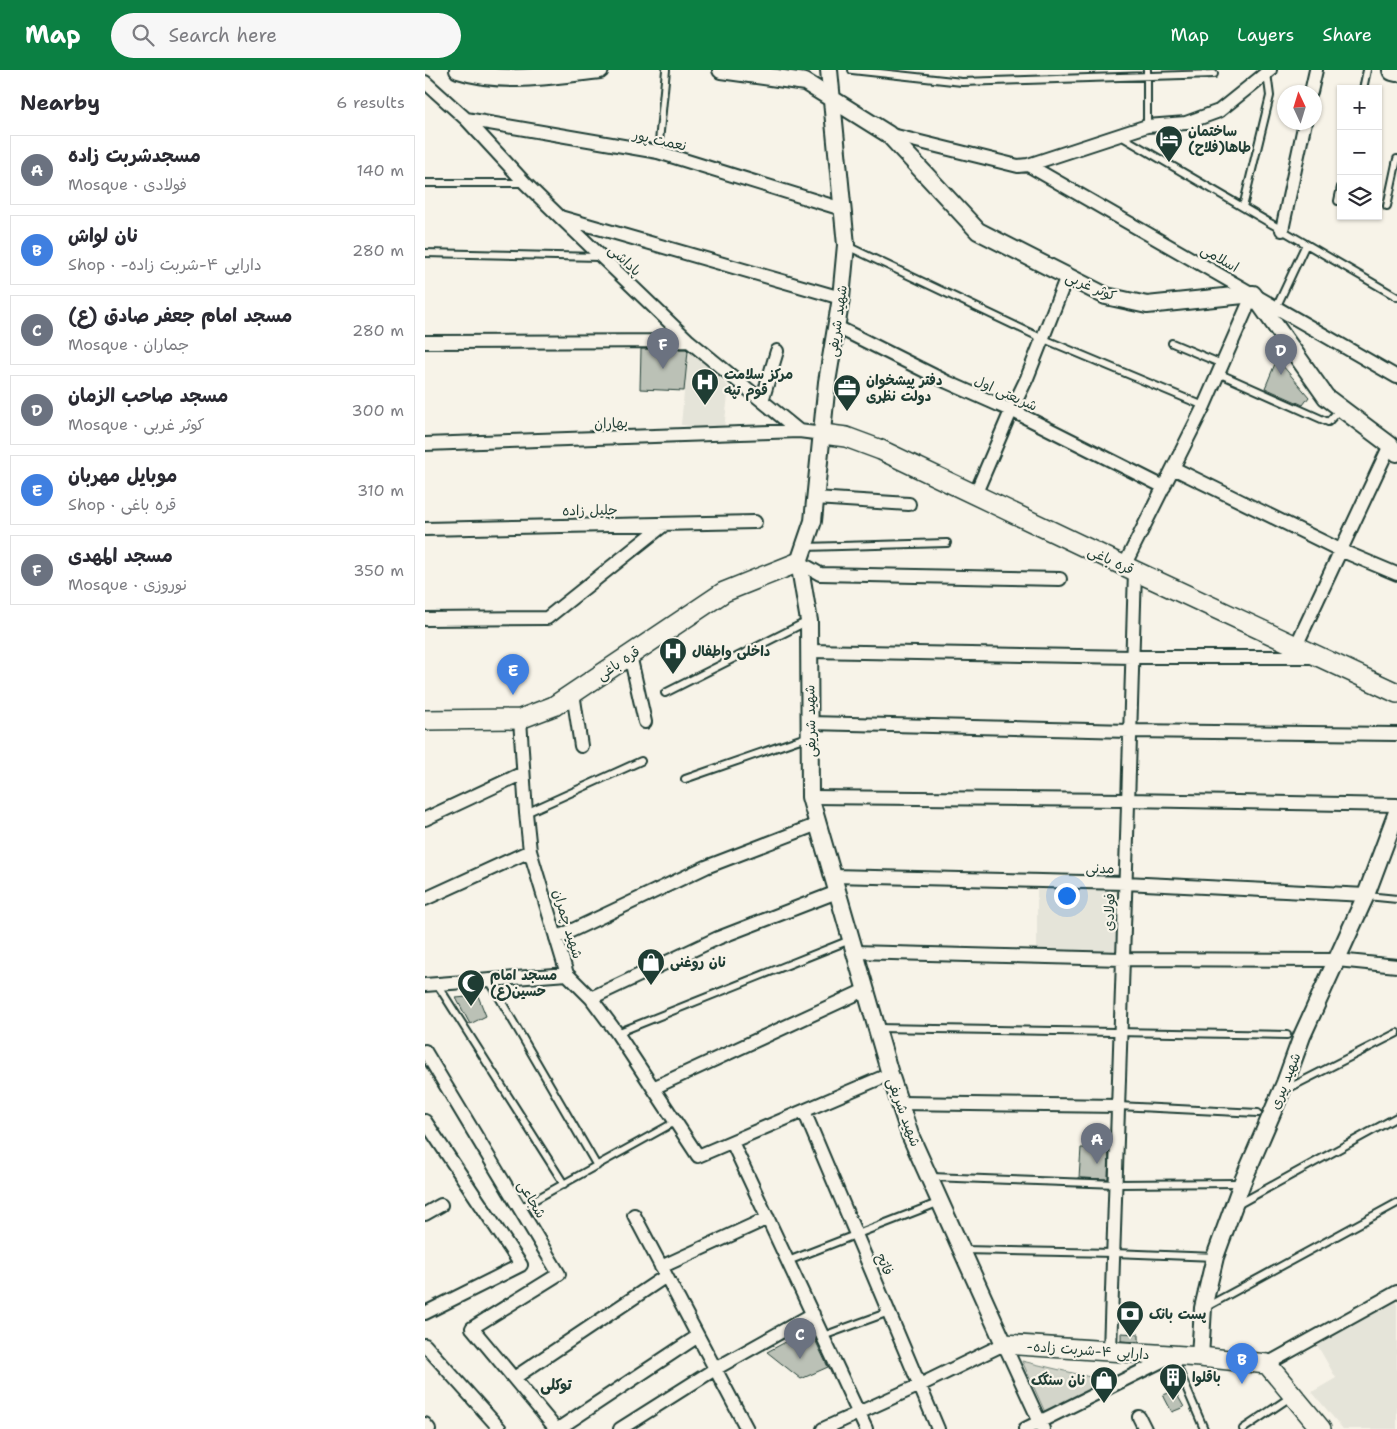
<!DOCTYPE html>
<html lang="en">
<head>
<meta charset="utf-8">
<style>
  body { margin:0; font-family:"Shantell Sans","Playpen Sans Arabic",sans-serif; background:#f7f7f7; color:#2b2b33 }
  .controls { position:absolute; right:15px; top:15px; display:grid; overflow:hidden; border-radius:0px; box-shadow:0 1px 4px #0004 }
  .controls button { width:45px; height:45px; display:grid; place-items:center; padding:0; border:0; border-bottom:1px solid #e1e1e2; background:#fff; color:#2b2b33; font:25px sans-serif }
  .compass { position:absolute; left:852px; top:15px; width:45px; height:45px; border-radius:50%; background:#fff; box-shadow:0 1px 4px #0004; rotate:356deg }
  .you { position:absolute; left:641px; top:825px; width:18px; height:18px; margin:-12px; border:4px solid #fff; border-radius:50%; background:#1a73e8; box-shadow:0 0 0 8px #1a73e833 }
  .badge { display:grid; place-items:center; width:32px; height:32px; border-radius:50%; background:#0b8043; color:#fff; font-size:16px; font-weight:700 }
  .pin { position:absolute; translate:-50% -41px; filter:drop-shadow(0 1px 2px #0008) }
  .pin::after { content:''; position:absolute; top:26px; width:18px; height:15px; background:inherit; clip-path:polygon(0 0,100% 0,50% 100%) }
  .list { margin:0; padding:0; list-style:none }
  h2 { display:flex; justify-content:space-between; align-items:center; height:65px; margin:0; padding:0 20px; font-size:21px }
  h2 small { font-size:16px; font-weight:400; color:#7c7c81 }
  .list li { display:grid; grid-template-columns:32px 1fr auto; gap:15px; align-items:center; box-sizing:border-box; height:70px; margin:0 10px 10px; padding:0 10px; border:1px solid #e1e1e2; border-radius:0px }
  .list b { display:block; font-size:19px; white-space:nowrap }
  .list p { margin:0; font-size:16px; white-space:nowrap; color:#7c7c81 }
  .list em { font-size:16px; font-style:normal; color:#7c7c81 }
  .icon { flex:none; width:28px; height:28px; fill:none; stroke:currentColor; stroke-width:2; stroke-linecap:round; stroke-linejoin:round }
  .map { position:relative; flex:none; width:972px; height:1359px; overflow:hidden }
  header { display:flex; align-items:center; gap:30px; box-sizing:border-box; height:70px; padding:0 25px; background:#0b8043; color:#fff }
  header strong { font-size:24px }
  nav { display:flex; gap:28px; margin-inline-start:auto; font-size:18px }
  .search { width:350px; height:45px; background:#f7f7f7; display:flex; align-items:center; gap:12px; box-sizing:border-box; padding:0 18px; border-radius:28px; color:#7c7c81; font-size:19px }
  main { display:flex }
  aside { flex:1; background:#fff }
  .map>svg:first-child { display:block }
</style>
</head>
<body>
<header>
<strong>Map</strong>
<div class="search"><svg class="icon" aria-label="search" viewBox="0 0 24 24"><circle cx="10" cy="10" r="6"/><path d="M15 15l6 6"/></svg>Search here</div>
<nav><a>Map</a><a>Layers</a><a>Share</a></nav>
</header>
<main>
<aside>
<h2>Nearby<small>6 results</small></h2>
<ul class="list">
<li><span class="badge" style="background:#6b7280">A</span><div><b>مسجدشربت زاده</b><p>Mosque · فولادی</p></div><em>140 m</em></li>
<li><span class="badge" style="background:#3f7fe0">B</span><div><b>نان لواش</b><p>Shop · -دارایی ۴-شربت زاده</p></div><em>280 m</em></li>
<li><span class="badge" style="background:#6b7280">C</span><div><b>مسجد امام جعفر صادق (ع)</b><p>Mosque · جماران</p></div><em>280 m</em></li>
<li><span class="badge" style="background:#6b7280">D</span><div><b>مسجد صاحب الزمان</b><p>Mosque · کوثر غربی</p></div><em>300 m</em></li>
<li><span class="badge" style="background:#3f7fe0">E</span><div><b>موبایل مهربان</b><p>Shop · قره باغی</p></div><em>310 m</em></li>
<li><span class="badge" style="background:#6b7280">F</span><div><b>مسجد المهدی</b><p>Mosque · نوروزی</p></div><em>350 m</em></li>
</ul>
</aside>
<div class="map">
<svg width="972" height="1359" viewBox="0 0 972 1359">
  <rect width="100%" height="100%" fill="#f7f3e8"/>
  <filter id="ink" filterUnits="userSpaceOnUse"><feTurbulence type="fractalNoise" baseFrequency=".02" numOctaves="2"/><feDisplacementMap in="SourceGraphic" scale="10" xChannelSelector="R" yChannelSelector="G"/><feConvolveMatrix kernelMatrix="1 2 1 2 8 2 1 2 1" color-interpolation-filters="sRGB"/></filter>
  <g filter="url(#ink)">
    <path fill="#e5e4d9" d="M263 279 304 317 299 359 256 355Z
      M612 813 697 815 695 881 612 879Z
      M972 1231V1359H918L887 1322 911 1308 891 1273Z"/>
    <path fill="#d3d5ca" stroke="#79897f" d="M597 1291 682 1311 620 1342Z"/>
    <path fill="#bbc1b6" stroke="#1f3d34" d="M216 279H261L263 281 259 321 215 319Z
      M852 289 884 327 878 335 840 318Z
      M53 926 61 946 45 954 31 928Z
      M656 1078H684L683 1109 654 1108Z
      M385 1259 403 1297 376 1309 342 1282Z
      M696 1263 714 1264V1272L696 1271Z
      M747 1322 751 1323 759 1337 747 1342 738 1325Z"/>
    <g fill="none" stroke-linecap="round" stroke-linejoin="round">
      <g stroke="#1f3d34" stroke-width="10">
        <path id="service" d="M427 0 537 12 789 4
          M722 0V56
          M938 19 942 0
          M694 65 972 227
          M233 82 241 0
          M0 113H99
          M913 131 916 117
          M962 136 972 89
          M818 137 845 26 842 3
          M422 176 614 267 779 336
          M0 183 174 187
          M851 238 881 174
          M747 273 797 294
          M793 303 903 352 915 339
          M380 477 522 473
          M240 623 383 551
          M260 709 384 666
          M101 743 216 691
          M942 826 972 829
          M64 910 172 1096
          M12 914 139 1114
          M452 958 862 965
          M192 963 425 870
          M862 1019 972 963
          M693 1036 833 1043
          M506 1107 692 1114 816 1113
          M812 1135 972 1047
          M95 1138 250 1052
          M538 1180 689 1183 790 1187
          M363 1191 515 1132
          M781 1237 972 1133
          M398 1266 464 1242
          M749 1289 779 1359
          M818 1359 867 1326"/>
      </g>
      <g stroke="#1f3d34" stroke-width="16">
        <path id="minor" d="M0 12 41 49 100 113 134 146 264 271 374 361 398 364
          M886 22 891 0
          M41 49 233 82 417 139
          M463 64 593 96 603 95 722 56 761 53 794 41 845 0
          M603 95 972 307
          M135 147 416 228
          M857 160 880 52
          M412 257 522 312 592 343 739 417
          M0 272 264 271
          M337 331 352 281
          M0 374 374 361
          M748 398 915 480 972 504
          M550 425 586 341 602 308 642 206
          M390 428 484 434
          M0 459 330 452
          M374 492 395 504 635 509
          M699 496 779 336 828 224
          M0 549 122 548 240 454
          M871 576 965 375
          M384 581 707 587H889
          M205 585 220 652
          M148 623 156 676
          M95 649 101 743 105 781 142 904 166 928 192 963 273 1086 465 1004
          M385 653 704 661 972 664
          M385 727 703 730 972 735
          M0 749 98 703
          M407 806 700 813 941 825
          M0 829 105 781
          M131 868 281 797 393 754
          M429 882 697 889 912 890 972 896
          M0 915 142 904
          M166 928 293 868 412 822
          M0 981 134 1204 47 1258 131 1359
          M228 1018 440 920
          M474 1033 693 1036
          M379 1041 513 1359
          M0 1051 96 1195 0 1243
          M307 1072 441 1359
          M0 1144 16 1135
          M209 1145 322 1359
          M236 1197 343 1148
          M0 1275 75 1359
          M685 1281C695 1022 702 761 710 501
          M842 1294 972 1222
          M89 1308 241 1206
          M714 1347 720 1359
          M0 1354 4 1359
          M133 1359 273 1266
          M195 1359 290 1299 388 1244
          M398 1359 495 1315 579 1274 618 1359
          M600 1359 745 1287"/>
      </g>
      <g stroke="#1f3d34" stroke-width="20">
        <path id="tertiary" d="M33 0C78 15 129 5 175 0
          M296 0 380 12 463 64 553 161 681 226 722 235 828 224 901 327 965 375 972 383
          M404 0 421 175 416 228 402 312 388 451 374 492 384 551 385 727 465 1004 485 1065 579 1274
          M775 1287 778 1238 790 1187 817 1113 860 1013 877 966 941 825 972 742"/>
      </g>
      <g stroke="#1f3d34" stroke-width="22">
        <path id="secondary" d="M398 364 421 367 456 380 710 501 972 623
          M0 650 95 649 129 636 299 522 374 492
          M579 1274 775 1287 842 1294 896 1359"/>
      </g>
      <g stroke="#1f3d34" stroke-width="24">
        <path id="primary" d="M968 0 972 1"/>
      </g>
      <use href="#service" stroke="#f7f3e8" stroke-width="6"/>
      <use href="#minor" stroke="#f7f3e8" stroke-width="12"/>
      <use href="#tertiary" stroke="#f7f3e8" stroke-width="16"/>
      <use href="#secondary" stroke="#f7f3e8" stroke-width="19"/>
      <use href="#primary" stroke="#f7f3e8" stroke-width="20"/>
    </g>
  </g>
  <defs>
    <g id="hotel-pin" transform="scale(1.4375)"><path d="M0 17L-7.5 6A9.5 9.5 0 1 1 7.5 6Z" fill="#1f3d34" stroke="#f7f3e8"/><path d="M-6-4.5h1.5V1H6V5H4.5V3h-9V5H-6ZM-4 0a1.8 1.8 0 1 1 3.6 0ZM.5 0V-2.5h3Q6-2.5 6 0Z" fill="#fff"/></g>
    <g id="hospital-pin" transform="scale(1.4375)"><path d="M0 17L-7.5 6A9.5 9.5 0 1 1 7.5 6Z" fill="#1f3d34" stroke="#f7f3e8"/><path d="M-5-5h3v3.5h4V-5h3V5h-3V1.5h-4V5h-3Z" fill="#fff"/></g>
    <g id="office-pin" transform="scale(1.4375)"><path d="M0 17L-7.5 6A9.5 9.5 0 1 1 7.5 6Z" fill="#1f3d34" stroke="#f7f3e8"/><path d="M-6-3h4V-5.5h4V-3h4V5H-6ZM-1-4.5V-3h2v-1.5ZM-6 0V1H6V0Z" fill="#fff"/></g>
    <g id="shop-pin" transform="scale(1.4375)"><path d="M0 17L-7.5 6A9.5 9.5 0 1 1 7.5 6Z" fill="#1f3d34" stroke="#f7f3e8"/><path d="M-5-2.5h2.3a2.7 3.5 0 0 1 5.4 0H5L5.5 6h-11ZM-1.5-2.5h3a1.5 2.3 0 0 0-3 0Z" fill="#fff"/></g>
    <g id="mosque-pin" transform="scale(1.4375)"><path d="M0 17L-7.5 6A9.5 9.5 0 1 1 7.5 6Z" fill="#1f3d34" stroke="#f7f3e8"/><path d="M3.5-4.9A6 6 0 1 0 3.5 4.9A5 5 0 1 1 3.5-4.9Z" fill="#fff"/></g>
    <g id="bank-pin" transform="scale(1.4375)"><path d="M0 17L-7.5 6A9.5 9.5 0 1 1 7.5 6Z" fill="#1f3d34" stroke="#f7f3e8"/><path d="M-6-4H6V4H-6ZM0-2.3a2.3 2.3 0 1 0 0 4.6a2.3 2.3 0 1 0 0-4.6Z" fill="#fff"/></g>
    <g id="building-pin" transform="scale(1.4375)"><path d="M0 17L-7.5 6A9.5 9.5 0 1 1 7.5 6Z" fill="#1f3d34" stroke="#f7f3e8"/><path d="M-4-6H4V6H1V3H-1V6H-4ZM-2.5-4.3h1.7v1.8h-1.7ZM.8-4.3h1.7v1.8H.8ZM-2.5-1h1.7V.8h-1.7ZM.8-1h1.7V.8H.8Z" fill="#fff"/></g>
  </defs>
  <g fill-rule="evenodd">
    <use href="#hotel-pin" x="744" y="69"/>
    <use href="#hospital-pin" x="280" y="312"/>
    <use href="#office-pin" x="422" y="318"/>
    <use href="#hospital-pin" x="248" y="581"/>
    <use href="#shop-pin" x="226" y="892"/>
    <use href="#mosque-pin" x="46" y="913"/>
    <use href="#bank-pin" x="705" y="1244"/>
    <use href="#building-pin" x="748" y="1307"/>
    <use href="#shop-pin" x="679" y="1310"/>
  </g>
  <g text-anchor="middle" dominant-baseline="central" stroke-width="4.5" stroke-linejoin="round" paint-order="stroke">
    <g font-size="14" font-weight="bold" fill="#1f3d34" stroke="#f7f3e8" text-anchor="start">
      <text x="763" y="61">ساختمان<tspan x="763" dy="16">طاها(فلاح)</tspan></text>
      <text x="299" y="304">مرکز سلامت<tspan x="299" dy="16">قوم تپه</tspan></text>
      <text x="441" y="310">دفتر پیشخوان<tspan x="441" dy="16">دولت نظری</tspan></text>
      <text x="267" y="581">داخلی واطفال</text>
      <text x="245" y="892">نان روغنی</text>
      <text x="65" y="905">مسجد امام<tspan x="65" dy="16">حسین(ع)</tspan></text>
      <text x="724" y="1244">پست بانک</text>
      <text x="767" y="1307">باقلوا</text>
      <text x="660" y="1310" text-anchor="end">نان سنگک</text>
    </g>
    <g font-size="14" fill="#1f3d34" stroke="#f7f3e8">
      <text transform="translate(235 70) rotate(13)">نعمت پور</text>
      <text transform="translate(795 188) rotate(30)">اسلامی</text>
      <text transform="translate(200 190) rotate(43)">پاداشی</text>
      <text transform="translate(666 216) rotate(23)">کوثر غربی</text>
      <text transform="translate(412 251) rotate(-82)">شهید شریفى</text>
      <text transform="translate(581 323) rotate(24)">شریعتی اول</text>
      <text transform="translate(186 353) rotate(-2)">بهاران</text>
      <text transform="translate(165 440) rotate(-1)">جلیل زاده</text>
      <text transform="translate(686 490) rotate(25)">قره باغی</text>
      <text transform="translate(193 593) rotate(-34)">قره باغی</text>
      <text transform="translate(385 651) rotate(-91)">شهید شریفى</text>
      <text transform="translate(675 798) rotate(1)">مدنی</text>
      <text transform="translate(684 842) rotate(-88)">فولادی</text>
      <text transform="translate(143 854) rotate(73)">شهید چمران</text>
      <text transform="translate(860 1011) rotate(-68)">شهید پیری</text>
      <text transform="translate(479 1042) rotate(70)">شهید شریفى</text>
      <text transform="translate(107 1129) rotate(59)">شجاعی</text>
      <text transform="translate(460 1194) rotate(67)">فاتح</text>
      <text transform="translate(663 1280) rotate(4)">-دارایی ۴-شربت زاده</text>
    </g>
    <g font-size="15" font-weight="bold" fill="#1f3d34" stroke="#f7f3e8">
      <text x="131" y="1315">توکلی</text>
    </g>
  </g>
</svg>
<div class="controls">
<button>+</button>
<button>−</button>
<button><svg class="icon" aria-label="layers" viewBox="0 0 24 24"><path d="M12 4l9 5-9 5-9-5zM3 14l9 5 9-5"/></svg></button>
</div>
<svg class="compass" viewBox="-18 -18 36 36"><path d="M0-13l5 13h-10z" fill="#e53935"/><path d="M0 13l5-13h-10z" fill="#7c7c81"/></svg>
<div class="you"></div>
<div class="pin badge" style="left:672px;top:1094px;background:#6b7280">A</div>
<div class="pin badge" style="left:817px;top:1314px;background:#3f7fe0">B</div>
<div class="pin badge" style="left:375px;top:1289px;background:#6b7280">C</div>
<div class="pin badge" style="left:856px;top:305px;background:#6b7280">D</div>
<div class="pin badge" style="left:88px;top:625px;background:#3f7fe0">E</div>
<div class="pin badge" style="left:238px;top:299px;background:#6b7280">F</div>
</div>
</main>
</body>
</html>
